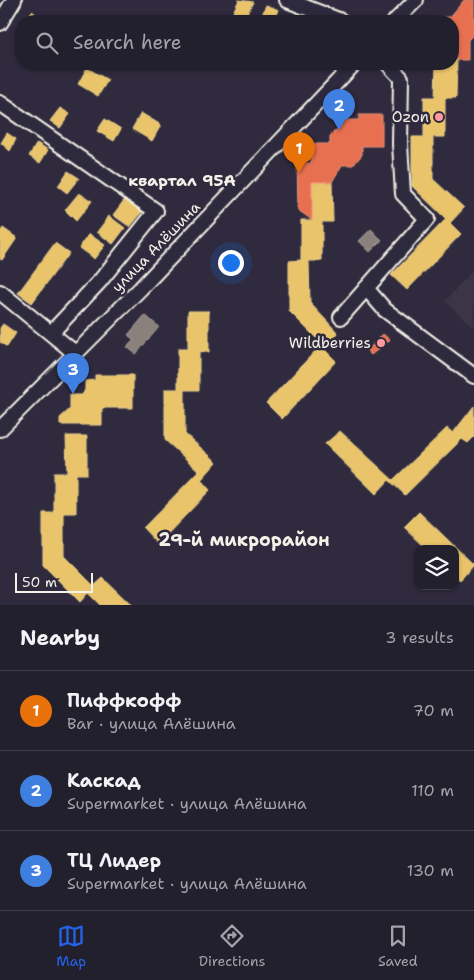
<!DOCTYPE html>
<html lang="en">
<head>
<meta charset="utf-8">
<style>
  body { margin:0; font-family:"Shantell Sans",sans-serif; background:#2b2836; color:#f1f3f6 }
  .controls { position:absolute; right:15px; bottom:15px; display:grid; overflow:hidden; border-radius:10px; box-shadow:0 1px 4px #0004 }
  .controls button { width:45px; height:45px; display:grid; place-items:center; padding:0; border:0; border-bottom:1px solid #403e4a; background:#23202e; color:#f1f3f6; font:25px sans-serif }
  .scale { position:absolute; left:15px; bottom:12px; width:78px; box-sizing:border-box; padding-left:5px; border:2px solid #f4f1e8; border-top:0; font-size:14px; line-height:18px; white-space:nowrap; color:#f4f1e8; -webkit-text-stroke:4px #2f2a3d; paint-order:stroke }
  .you { position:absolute; left:230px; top:262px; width:18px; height:18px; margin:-12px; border:4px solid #fff; border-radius:50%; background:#1a73e8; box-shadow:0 0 0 8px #1a73e833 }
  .badge { display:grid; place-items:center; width:32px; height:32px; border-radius:50%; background:#2563eb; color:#fff; font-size:16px; font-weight:700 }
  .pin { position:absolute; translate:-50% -41px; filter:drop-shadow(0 1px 2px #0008) }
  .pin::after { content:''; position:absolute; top:26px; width:18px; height:15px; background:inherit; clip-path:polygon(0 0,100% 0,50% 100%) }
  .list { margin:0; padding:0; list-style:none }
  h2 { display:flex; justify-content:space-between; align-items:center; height:65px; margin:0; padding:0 20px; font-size:21px }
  h2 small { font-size:16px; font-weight:400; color:#a3a3aa }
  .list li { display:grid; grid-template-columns:32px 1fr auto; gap:15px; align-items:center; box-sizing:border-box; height:80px; padding:0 20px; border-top:1px solid #403e4a }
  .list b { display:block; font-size:19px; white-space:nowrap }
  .list p { margin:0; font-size:16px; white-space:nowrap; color:#a3a3aa }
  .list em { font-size:16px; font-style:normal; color:#a3a3aa }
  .icon { flex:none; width:28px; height:28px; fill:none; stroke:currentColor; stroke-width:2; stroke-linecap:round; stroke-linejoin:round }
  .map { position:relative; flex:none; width:474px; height:605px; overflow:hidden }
  .search { position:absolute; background:#23202e; box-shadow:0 1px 4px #0004; left:15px; right:15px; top:15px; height:55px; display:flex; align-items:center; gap:12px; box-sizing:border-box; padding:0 18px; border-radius:20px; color:#a3a3aa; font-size:19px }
  .sheet { height:305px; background:#23202e }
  nav { display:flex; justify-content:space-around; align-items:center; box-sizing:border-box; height:70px; border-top:1px solid #403e4a; background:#23202e; font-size:14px; color:#a3a3aa }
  nav a { display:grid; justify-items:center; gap:2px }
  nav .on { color:#2563eb }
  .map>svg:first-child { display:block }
</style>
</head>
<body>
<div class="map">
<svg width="474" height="605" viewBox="0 0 474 605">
  <rect width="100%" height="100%" fill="#2f2a3d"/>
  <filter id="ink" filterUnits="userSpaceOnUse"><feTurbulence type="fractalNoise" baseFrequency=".02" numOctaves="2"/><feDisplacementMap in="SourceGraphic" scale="10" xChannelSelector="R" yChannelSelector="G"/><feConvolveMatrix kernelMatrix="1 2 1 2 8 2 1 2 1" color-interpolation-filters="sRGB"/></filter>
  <g filter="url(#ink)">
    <path fill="#3b3647" d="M474 269V328L445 301Z"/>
    <path fill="#e9c46a" stroke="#ecd290" d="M239 0 253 2 245 18 233 12Z
      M266 5 279 10 274 21 260 20Z
      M32 11 45 21H25Z
      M453 60H457L456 98H445V137H433V179L464 208 450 223 461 234 407 290 391 275 446 219 412 186V137H424V97H435L436 64H453Z
      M87 68 108 80 98 96 78 84Z
      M60 108 70 114 60 128 50 121Z
      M141 113 161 125 152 141 132 129Z
      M105 119 121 129 114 141 97 131Z
      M7 133 16 139 10 151 1 143Z
      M37 143 48 150 40 163 29 156Z
      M68 171 79 178 67 193 58 186Z
      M312 182H332L333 222H322V261H309L310 303 338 333 325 350 336 361 282 419 266 403 322 344 289 311V261L301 260V220H312Z
      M79 193 92 201 76 221 65 210Z
      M125 199 143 211 130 227 113 215Z
      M109 216 125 228 113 244 97 232Z
      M3 228 17 238 2 260 0 259V232Z
      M89 234 105 245 94 259 79 248Z
      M55 243 69 253 32 303 18 293Z
      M188 311H209V352H199V390H185V434L217 462 201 480 210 490 158 544 143 528 199 471 165 440V389H178V349H188Z
      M3 324 16 333 7 347 0 342V328Z
      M95 375H133V408H102V425H60V418L70 409V395H82L85 390V381L95 380Z
      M474 406V437L468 443 462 439 405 495 389 480 376 494 325 444 340 431 393 480 447 428 453 433Z
      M66 436H87V474H76V513H64V556L94 586 103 578 131 605H100L88 593 80 602 43 565V513H54V473H67Z
      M419 512 474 565 460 580 455 576V549H427L404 527Z"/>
    <path fill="#e76f51" stroke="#eb967e" d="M464 0H474V34L468 40V60H453V21H436V17H450Z
      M359 115H382V146H362V155L353 165H342L332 182H312V220L298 210 297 163H311V144H330V136L346 120H359Z
      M383 334 390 340 371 355 367 351Z"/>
    <path fill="#8a817c" stroke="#aaa39c" d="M371 229 382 240 370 252 359 241Z
      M145 315 159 327 136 354 127 347 134 340 128 335Z"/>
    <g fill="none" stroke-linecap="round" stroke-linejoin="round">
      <g stroke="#f4f1e8" stroke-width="18">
        <path id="minor" d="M287 0 341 21
          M395 21 416 0
          M0 23 14 0
          M0 103 156 211 100 281 51 333
          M366 288 385 310 474 376
          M0 292 75 353
          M341 317 427 219 403 194 400 144 401 78 388 64
          M0 429 141 288 354 64"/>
      </g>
      <use href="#minor" stroke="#2f2a3d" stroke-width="14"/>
    </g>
  </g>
  <g fill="#ff9aa2" stroke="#2f2a3d" stroke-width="2">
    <circle cx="439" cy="117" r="5"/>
    <circle cx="381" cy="343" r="5"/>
  </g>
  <g text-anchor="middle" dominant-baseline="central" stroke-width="5" stroke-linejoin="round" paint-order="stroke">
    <g font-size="15" fill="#f4f1e8" stroke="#2f2a3d" text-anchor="end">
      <text x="429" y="117">Ozon</text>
      <text x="371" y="343">Wildberries</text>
    </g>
    <g font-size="15" fill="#f4f1e8" stroke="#2f2a3d">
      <text transform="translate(156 247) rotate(-46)">улица Алёшина</text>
    </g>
    <g font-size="16" font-weight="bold" fill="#f4f1e8" stroke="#2f2a3d">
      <text x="182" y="180">квартал 95А</text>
    </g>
    <g font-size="18" font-weight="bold" fill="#f4f1e8" stroke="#2f2a3d">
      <text x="244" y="540">29-й микрорайон</text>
    </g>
  </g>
</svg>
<div class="controls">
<button><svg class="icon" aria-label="layers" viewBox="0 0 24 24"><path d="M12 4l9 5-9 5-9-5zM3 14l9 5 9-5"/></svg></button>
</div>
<div class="scale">50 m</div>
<div class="you"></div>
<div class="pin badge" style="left:299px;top:173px;background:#e8710a">1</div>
<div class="pin badge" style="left:339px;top:130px;background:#3f7fe0">2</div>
<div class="pin badge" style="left:73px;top:394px;background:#3f7fe0">3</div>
<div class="search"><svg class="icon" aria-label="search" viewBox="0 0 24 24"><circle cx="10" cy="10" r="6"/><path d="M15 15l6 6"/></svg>Search here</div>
</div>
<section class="sheet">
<h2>Nearby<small>3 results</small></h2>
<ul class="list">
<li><span class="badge" style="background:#e8710a">1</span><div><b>Пиффкофф</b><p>Bar · улица Алёшина</p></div><em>70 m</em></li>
<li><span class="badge" style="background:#3f7fe0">2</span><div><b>Каскад</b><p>Supermarket · улица Алёшина</p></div><em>110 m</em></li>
<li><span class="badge" style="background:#3f7fe0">3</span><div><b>ТЦ Лидер</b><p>Supermarket · улица Алёшина</p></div><em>130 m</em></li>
</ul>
</section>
<nav>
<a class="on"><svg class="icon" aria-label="map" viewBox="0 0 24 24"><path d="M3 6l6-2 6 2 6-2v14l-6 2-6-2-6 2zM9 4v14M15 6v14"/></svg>Map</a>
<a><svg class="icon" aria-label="directions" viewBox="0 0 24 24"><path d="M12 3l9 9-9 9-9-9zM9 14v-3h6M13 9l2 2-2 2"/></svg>Directions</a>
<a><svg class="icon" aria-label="saved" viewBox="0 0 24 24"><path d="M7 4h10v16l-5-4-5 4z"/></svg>Saved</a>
</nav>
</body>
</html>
